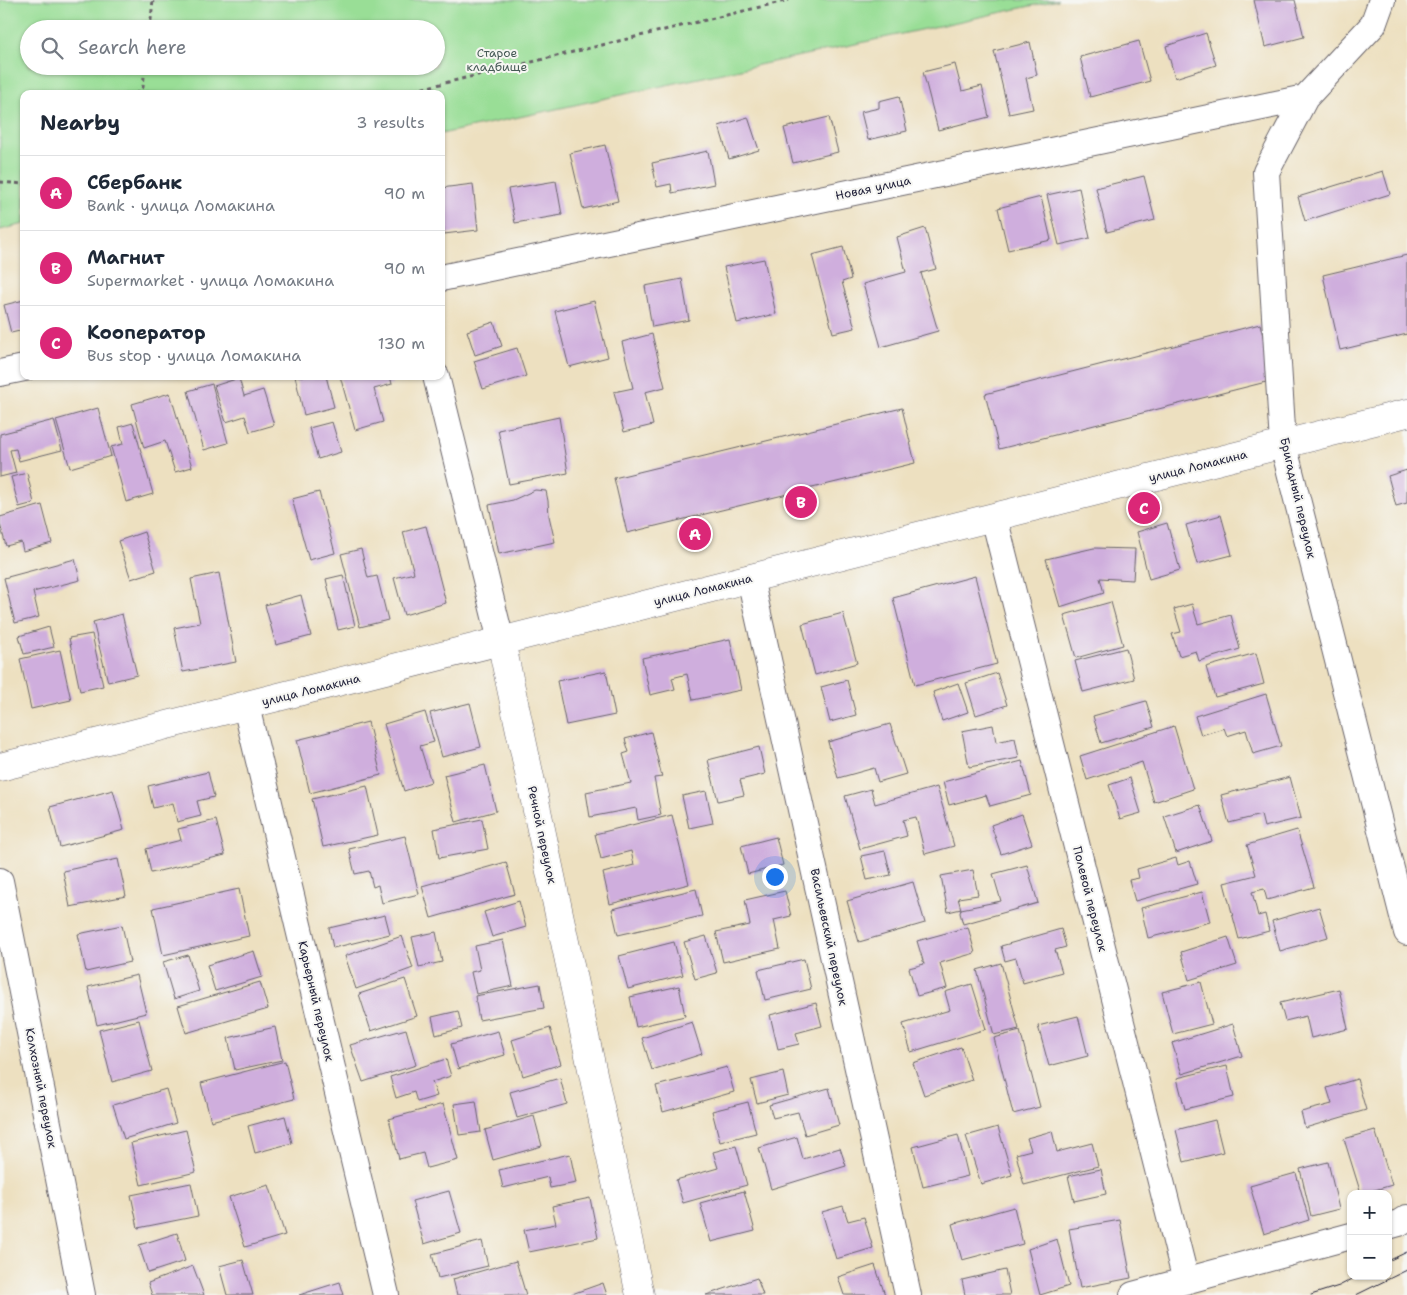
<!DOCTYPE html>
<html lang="en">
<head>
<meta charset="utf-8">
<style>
  body { margin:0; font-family:"Shantell Sans",sans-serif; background:#f2f2f3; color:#1f2937 }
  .controls { position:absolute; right:15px; bottom:15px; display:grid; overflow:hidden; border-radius:10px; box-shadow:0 1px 4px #0004 }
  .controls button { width:45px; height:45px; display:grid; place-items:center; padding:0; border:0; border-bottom:1px solid #e0e1e3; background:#fff; color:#1f2937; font:25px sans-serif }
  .you { position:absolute; left:774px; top:876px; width:18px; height:18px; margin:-12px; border:4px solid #fff; border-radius:50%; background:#1a73e8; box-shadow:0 0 0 8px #1a73e833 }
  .badge { display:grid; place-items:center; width:32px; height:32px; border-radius:50%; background:#db2777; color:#fff; font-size:16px; font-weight:700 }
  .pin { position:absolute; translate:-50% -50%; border:2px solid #fff; box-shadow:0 1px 5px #0006 }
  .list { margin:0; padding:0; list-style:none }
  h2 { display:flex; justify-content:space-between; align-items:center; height:65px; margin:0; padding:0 20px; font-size:21px }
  h2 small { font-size:16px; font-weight:400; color:#747a83 }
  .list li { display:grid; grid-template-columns:32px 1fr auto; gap:15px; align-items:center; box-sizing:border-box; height:75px; padding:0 20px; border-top:1px solid #e0e1e3 }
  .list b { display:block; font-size:19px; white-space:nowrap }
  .list p { margin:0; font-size:16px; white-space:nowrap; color:#747a83 }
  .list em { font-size:16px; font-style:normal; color:#747a83 }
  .icon { flex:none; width:28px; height:28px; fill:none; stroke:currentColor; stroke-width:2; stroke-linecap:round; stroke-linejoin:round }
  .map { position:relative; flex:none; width:1407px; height:1295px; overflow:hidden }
  .search { position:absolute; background:#fff; box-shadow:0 1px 4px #0004; left:20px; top:20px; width:425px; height:55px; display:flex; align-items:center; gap:12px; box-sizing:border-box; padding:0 18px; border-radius:28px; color:#747a83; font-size:19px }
  .panel { position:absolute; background:#fff; box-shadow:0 1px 4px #0004; left:20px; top:90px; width:425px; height:290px; border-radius:10px }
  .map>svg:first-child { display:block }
</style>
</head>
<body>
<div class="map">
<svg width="1407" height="1295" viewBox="0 0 1407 1295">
  <rect width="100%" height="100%" fill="#f6f6f2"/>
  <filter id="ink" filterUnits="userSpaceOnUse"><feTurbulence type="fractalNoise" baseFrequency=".02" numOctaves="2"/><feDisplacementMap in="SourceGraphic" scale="10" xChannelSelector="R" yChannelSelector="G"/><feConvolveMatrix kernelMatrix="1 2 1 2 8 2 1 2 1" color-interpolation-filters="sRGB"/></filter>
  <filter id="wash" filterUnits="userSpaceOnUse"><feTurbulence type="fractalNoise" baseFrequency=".0096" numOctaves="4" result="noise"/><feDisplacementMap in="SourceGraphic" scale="20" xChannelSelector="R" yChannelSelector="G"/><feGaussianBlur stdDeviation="1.12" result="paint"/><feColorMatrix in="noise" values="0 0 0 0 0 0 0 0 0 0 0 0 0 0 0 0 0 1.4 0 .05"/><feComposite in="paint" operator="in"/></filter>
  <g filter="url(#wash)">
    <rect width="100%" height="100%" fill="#ede0c0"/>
    <path fill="#99de96" stroke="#5e8068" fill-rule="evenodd" d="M0 0H1058L441 134V94H24V224L0 230ZM29 29H436V66H29Z"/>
    <g id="blocks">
      <path fill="#cfaedd" d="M1254 0H1295L1304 37 1265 47Z
        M1206 33 1216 65 1175 78 1166 46Z
        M1139 41 1150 81 1090 97 1080 57Z
        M1030 42 1037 75 1026 78 1033 109 1009 114 994 51Z
        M955 64 962 91 982 86 989 117 938 130 923 72Z
        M899 96 907 131 868 140 861 112 879 108V101Z
        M748 117 759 150 729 159 719 126Z
        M829 117 838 152 793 163 784 128Z
        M605 145 618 201 583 209 570 153Z
        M708 151 714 184 672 193 671 184 657 187 652 163Z
        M1383 171 1390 194 1305 221 1298 197Z
        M1144 176 1155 220 1107 232 1096 188Z
        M556 181 562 215 515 223 508 189Z
        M473 184 478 230 444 234 441 188Z
        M1079 188 1090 238 1059 245 1047 195Z
        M1041 197 1051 240 1008 250 998 208Z
        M925 228 936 269 921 273 938 331 881 347 863 284 906 272 897 237Z
        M843 247 851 279 842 282 855 328 833 333 812 255Z
        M1407 255V334L1340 350 1323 275Z
        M764 259 776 314 737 323 724 267Z
        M682 279 689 320 652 327 645 286Z
        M24 300V330L11 333 4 305Z
        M594 301 608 357 569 367 555 311Z
        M494 322 502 346 475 355 467 331Z
        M1260 324 1274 380 999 449 985 394Z
        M652 334 665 387 645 392 653 425 624 432 614 392 633 388 622 342Z
        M517 348 526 376 483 389 474 361Z
        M295 376H326L334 407 304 415Z
        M340 376H390L392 384 374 389 383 422 355 430Z
        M239 378 244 396 263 390 274 425 250 432 245 416 226 422 214 386Z
        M212 384 228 443 204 450 188 391Z
        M170 393 192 467 175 472 165 441 144 448 132 404Z
        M98 408 111 456 70 468 56 420Z
        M902 408 915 463 627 533 614 478Z
        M559 417 568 473 509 484 498 430Z
        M54 420 62 450 19 461 16 449 10 450 16 473 0 477V434Z
        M332 422 341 452 318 459 309 428Z
        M133 423 153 494 126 502 111 447 123 444 119 427Z
        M1407 470V503L1396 506 1388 476Z
        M27 473 34 503 19 507 11 477Z
        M535 490 546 491 548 501 549 516 555 542 499 554 489 505 513 500Z
        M319 492 335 553 309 560 292 499Z
        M42 505 52 543 23 551 21 542 6 546 0 524V517Z
        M1221 515 1232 555 1197 564 1186 525Z
        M1167 523 1180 570 1149 579 1137 532Z
        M426 526 446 603 404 615 394 578 414 573 403 532Z
        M144 532 156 571 131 579 118 541Z
        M1094 548 1135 549 1133 580 1100 578 1104 593 1060 607 1046 559Z
        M361 549 368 578 377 576 388 620 360 627 341 554Z
        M75 559 80 580 33 592 39 617 15 623 4 578Z
        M219 573 236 662 183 672 174 628 200 623 191 579Z
        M343 575 355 626 338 630 326 579Z
        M975 576 997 664 915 685 893 598Z
        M301 595 311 636 276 645 265 605Z
        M1111 602 1123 645 1076 658 1064 615Z
        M1192 604 1198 624 1231 615 1240 649 1199 661 1196 651 1179 656 1172 634 1181 632 1174 609Z
        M843 613 857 663 815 675 802 624Z
        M122 614 137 675 108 682 93 622Z
        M49 627 54 647 24 654 19 636Z
        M92 634 103 686 80 691 69 638Z
        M730 639 741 690 693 700 687 674 672 678 675 689 650 695 642 658Z
        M1126 648 1134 679 1083 692 1075 661Z
        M60 650 71 700 31 709 20 659Z
        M1256 653 1264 684 1215 697 1206 667Z
        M606 671 615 715 566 725 557 681Z
        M997 673 1007 705 976 715 966 683Z
        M847 680 856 715 830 722 821 687Z
        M958 683 968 712 942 721 933 692Z
        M1266 694 1281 746 1253 754 1246 730 1227 736 1224 728 1201 735 1195 716Z
        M1146 701 1154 727 1101 743 1093 716Z
        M470 703 481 747 442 757 430 713Z
        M425 712 434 742 420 746 431 782 404 791 384 724Z
        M368 722 381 775 310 793 297 740Z
        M890 724 906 774 878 782 874 768 838 778 828 742Z
        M993 725 996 742 1015 738 1019 758 969 767 962 731Z
        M1174 726 1193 789 1154 802 1142 762 1087 780 1080 756Z
        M651 732 662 777 654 778 661 815 638 820 636 808 590 817 586 792 631 783 623 754 629 752 625 739Z
        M759 747 765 774 740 780 744 795 718 801 708 760Z
        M1022 761 1031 795 990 806 986 795 949 805 943 782Z
        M485 765 496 811 456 822 444 775Z
        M208 772 214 797 197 801 201 816 177 822 173 803 153 808 148 786Z
        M1290 777 1301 818 1264 827 1261 815 1229 823 1221 795Z
        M1130 778 1141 813 1120 819 1109 785Z
        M367 786 378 835 323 847 312 799Z
        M937 787 954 846 925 854 916 817 903 820 907 836 860 849 845 796 871 789 875 804Z
        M113 790 124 830 60 847 50 807Z
        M706 791 713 823 689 828 682 796Z
        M1200 805 1212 841 1176 853 1164 816Z
        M1022 814 1032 844 1001 854 991 825Z
        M672 815 689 884 610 904 603 873 634 865 631 851 601 859 595 834Z
        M482 819 488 849 439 858 434 829Z
        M216 820 225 855 151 873 146 849 181 840 178 829Z
        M1297 830 1314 887 1267 900 1264 889 1252 892 1258 916 1265 914 1269 931 1239 939 1224 883 1256 875 1247 845Z
        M405 836 419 894 382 903 378 885 373 887 369 871 355 874 349 849Z
        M776 837 783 865 748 874 741 846Z
        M885 851 891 875 867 880 861 856Z
        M1176 858 1178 865 1190 861 1197 884 1135 901 1129 880 1139 878 1137 869Z
        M118 859 126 896 70 907 63 871Z
        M506 862 515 894 431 918 422 886Z
        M1027 865 1038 903 963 924 960 913 961 909 948 912 941 876 973 870 978 895 958 898 961 909 1001 901 993 874Z
        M913 882 925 923 859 942 847 901Z
        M239 889 249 936 163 955 153 908Z
        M696 889 702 916 618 935 612 909Z
        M785 891 791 916 774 920 780 949 723 962 716 932 750 925 745 900Z
        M1202 892 1210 922 1148 938 1141 908Z
        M519 901 526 927 492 937 484 912Z
        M1319 907 1328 937 1280 951 1272 921Z
        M385 915 390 934 333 948 329 928Z
        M122 925 130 962 86 972 78 934Z
        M968 927 975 953 940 963 947 988 917 996 909 968 924 964 917 941Z
        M1061 929 1066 947 1055 950 1062 972 1023 983 1016 958 1005 961 1001 946Z
        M436 932 442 962 419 967 412 937Z
        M402 936 413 968 356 989 345 956Z
        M706 936 717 973 695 979 684 942Z
        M1228 937 1237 965 1189 980 1181 952Z
        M503 940 513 986 476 994 471 972 480 970 475 946Z
        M674 942 683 975 628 989 619 956Z
        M254 951 262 977 215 991 207 965Z
        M188 955 199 991 174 999 163 962Z
        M804 959 811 989 765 1000 758 970Z
        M1001 963 1019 1029 994 1035 977 970Z
        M137 975 146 1013 97 1025 88 987Z
        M405 979 417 1016 371 1031 359 994Z
        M260 982 268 1009 186 1033 178 1006Z
        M1201 982 1212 1024 1173 1034 1162 992Z
        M540 984 544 1008 479 1020 475 996Z
        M972 984 986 1029 911 1052 903 1024 950 1010 945 992Z
        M679 986 685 1016 636 1027 630 997Z
        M1339 989 1348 1029 1311 1038 1306 1016 1285 1021 1280 1003Z
        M816 1003 822 1026 796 1033 799 1044 778 1049 770 1015Z
        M458 1011 462 1028 436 1035 432 1017Z
        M1078 1016 1088 1056 1049 1066 1038 1026Z
        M139 1020 152 1071 112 1082 99 1030Z
        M692 1022 702 1054 652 1070 642 1038Z
        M1233 1024 1242 1056 1182 1074 1172 1043Z
        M275 1027 282 1060 235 1070 228 1038Z
        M550 1028 561 1064 523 1076 512 1040Z
        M406 1029 416 1065 363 1082 350 1045Z
        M498 1031 505 1055 458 1069 451 1044Z
        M1020 1031 1040 1107 1013 1114 994 1038Z
        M961 1047 972 1080 924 1095 913 1063Z
        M446 1059 451 1076 432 1082 437 1096 417 1102 414 1092 396 1098 390 1077Z
        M285 1061 294 1099 211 1121 201 1083Z
        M1227 1066 1234 1097 1185 1109 1177 1078Z
        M727 1067 734 1092 663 1112 656 1086Z
        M783 1072 788 1095 757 1103 751 1080Z
        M560 1078 567 1104 517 1118 510 1092Z
        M1357 1079 1366 1110 1305 1128 1301 1112 1332 1104 1327 1088Z
        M829 1088 839 1125 805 1135 798 1112 773 1118 769 1105Z
        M166 1089 176 1123 124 1139 113 1105Z
        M476 1101 481 1132 459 1135 454 1104Z
        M748 1102 756 1133 720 1142 712 1111Z
        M443 1104 458 1160 427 1168 423 1153 399 1159 389 1119Z
        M285 1116 292 1143 255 1153 248 1126Z
        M534 1116 542 1146 493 1160 485 1130Z
        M1215 1120 1223 1152 1184 1162 1176 1130Z
        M998 1127 1012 1175 981 1184 966 1136Z
        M186 1130 196 1172 141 1185 131 1143Z
        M1375 1130 1392 1185 1361 1194 1344 1139Z
        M1052 1131 1057 1152 1092 1143 1098 1166 1024 1185 1016 1154 1031 1150 1027 1138Z
        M958 1135 968 1176 923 1187 913 1147Z
        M797 1137 803 1159 840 1148 846 1166 771 1189 759 1148Z
        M736 1146 747 1185 683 1203 676 1180 718 1168 713 1152Z
        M570 1154 576 1183 550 1188 548 1177 503 1188 499 1170Z
        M1328 1162 1339 1209 1311 1216 1300 1169Z
        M1101 1169 1106 1194 1074 1201 1068 1176Z
        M1296 1173 1309 1220 1264 1234 1250 1186Z
        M191 1183 198 1216 138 1228 131 1195Z
        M269 1185 285 1235 245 1247 229 1197Z
        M449 1191 461 1233 424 1244 412 1201Z
        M744 1191 755 1231 711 1242 700 1203Z
        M590 1198 598 1238 529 1252 524 1230 556 1224 552 1206Z
        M843 1206 848 1221 864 1217 873 1248 836 1259 822 1212Z
        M1014 1207 1023 1244 962 1260 952 1224Z
        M1120 1220 1131 1278 1080 1288 1069 1229Z
        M177 1233 185 1261 148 1273 139 1245Z
        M1057 1239 1069 1286 1040 1295 1028 1249Z
        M482 1241 488 1266 438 1278 432 1254Z
        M243 1260 253 1295H227L219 1266Z
        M516 1261 526 1295H457L453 1279Z
        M875 1265 885 1295H844L838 1277Z
        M193 1266 204 1295H152L148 1283Z
        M1005 1270 1010 1295H965L962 1280Z
        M757 1278 763 1295H706Z
        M340 1282 344 1295H299Z
        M603 1283 607 1295H569Z"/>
    </g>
  </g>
  <g filter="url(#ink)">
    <use href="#blocks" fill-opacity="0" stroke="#69646a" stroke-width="1"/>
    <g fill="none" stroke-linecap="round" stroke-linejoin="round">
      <g stroke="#69646a" stroke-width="28">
        <path id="minor" d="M1382 0 1373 25 1305 98 1266 172 1283 444 1407 932
          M441 278 1305 98
          M0 373 24 368
          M436 376 501 641
          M994 517 1186 1281
          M750 578 908 1295
          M246 706 386 1295
          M0 881 82 1295
          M1388 1226 1399 1223 1407 1218
          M1133 1295 1351 1236"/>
      </g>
      <g stroke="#69646a" stroke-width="29">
        <path id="major" d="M501 641 640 1295
          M0 767 1407 413"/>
      </g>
      <path stroke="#69646a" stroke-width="3" stroke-dasharray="4 4" stroke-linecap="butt" d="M150 29 153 0
        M136 94 143 87 145 66
        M399 94 789 0
        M0 182 24 184"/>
      <use href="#minor" stroke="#fff" stroke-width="26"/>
      <use href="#major" stroke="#fff" stroke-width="28"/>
      <path stroke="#22223b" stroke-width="1" d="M1388 1261 1407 1252
        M1311 1295 1339 1286 1358 1276
        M1356 1295 1407 1270"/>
    </g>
  </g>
  <g text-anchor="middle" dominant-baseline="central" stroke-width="4" stroke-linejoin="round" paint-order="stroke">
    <g font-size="12" fill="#465a56" stroke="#f6f6f2">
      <text x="497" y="53">Старое<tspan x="497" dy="14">кладбище</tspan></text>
    </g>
    <g font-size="12" fill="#22223b" stroke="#f6f6f2">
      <text transform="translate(873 188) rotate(-12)">Новая улица</text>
      <text transform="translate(1198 466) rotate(-14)">улица Ломакина</text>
      <text transform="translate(1298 498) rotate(77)">Бригадный переулок</text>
      <text transform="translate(703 590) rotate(-14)">улица Ломакина</text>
      <text transform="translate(311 690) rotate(-14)">улица Ломакина</text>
      <text transform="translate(542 835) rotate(78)">Речной переулок</text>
      <text transform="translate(1090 899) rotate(76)">Полевой переулок</text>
      <text transform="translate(829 937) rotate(78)">Васильевский переулок</text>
      <text transform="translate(316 1001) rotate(77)">Карьерный переулок</text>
      <text transform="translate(41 1088) rotate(79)">Колхозный переулок</text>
    </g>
  </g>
</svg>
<div class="controls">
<button>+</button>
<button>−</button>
</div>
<div class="you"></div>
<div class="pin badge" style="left:695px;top:534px">A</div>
<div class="pin badge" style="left:801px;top:502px">B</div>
<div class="pin badge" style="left:1144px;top:508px">C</div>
<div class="search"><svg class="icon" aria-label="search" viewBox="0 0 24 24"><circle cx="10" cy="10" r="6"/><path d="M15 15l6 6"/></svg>Search here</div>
<section class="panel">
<h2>Nearby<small>3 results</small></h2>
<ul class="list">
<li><span class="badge">A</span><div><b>Сбербанк</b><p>Bank · улица Ломакина</p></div><em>90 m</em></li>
<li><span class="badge">B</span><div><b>Магнит</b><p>Supermarket · улица Ломакина</p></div><em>90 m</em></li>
<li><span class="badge">C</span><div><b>Кооператор</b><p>Bus stop · улица Ломакина</p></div><em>130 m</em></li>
</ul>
</section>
</div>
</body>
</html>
